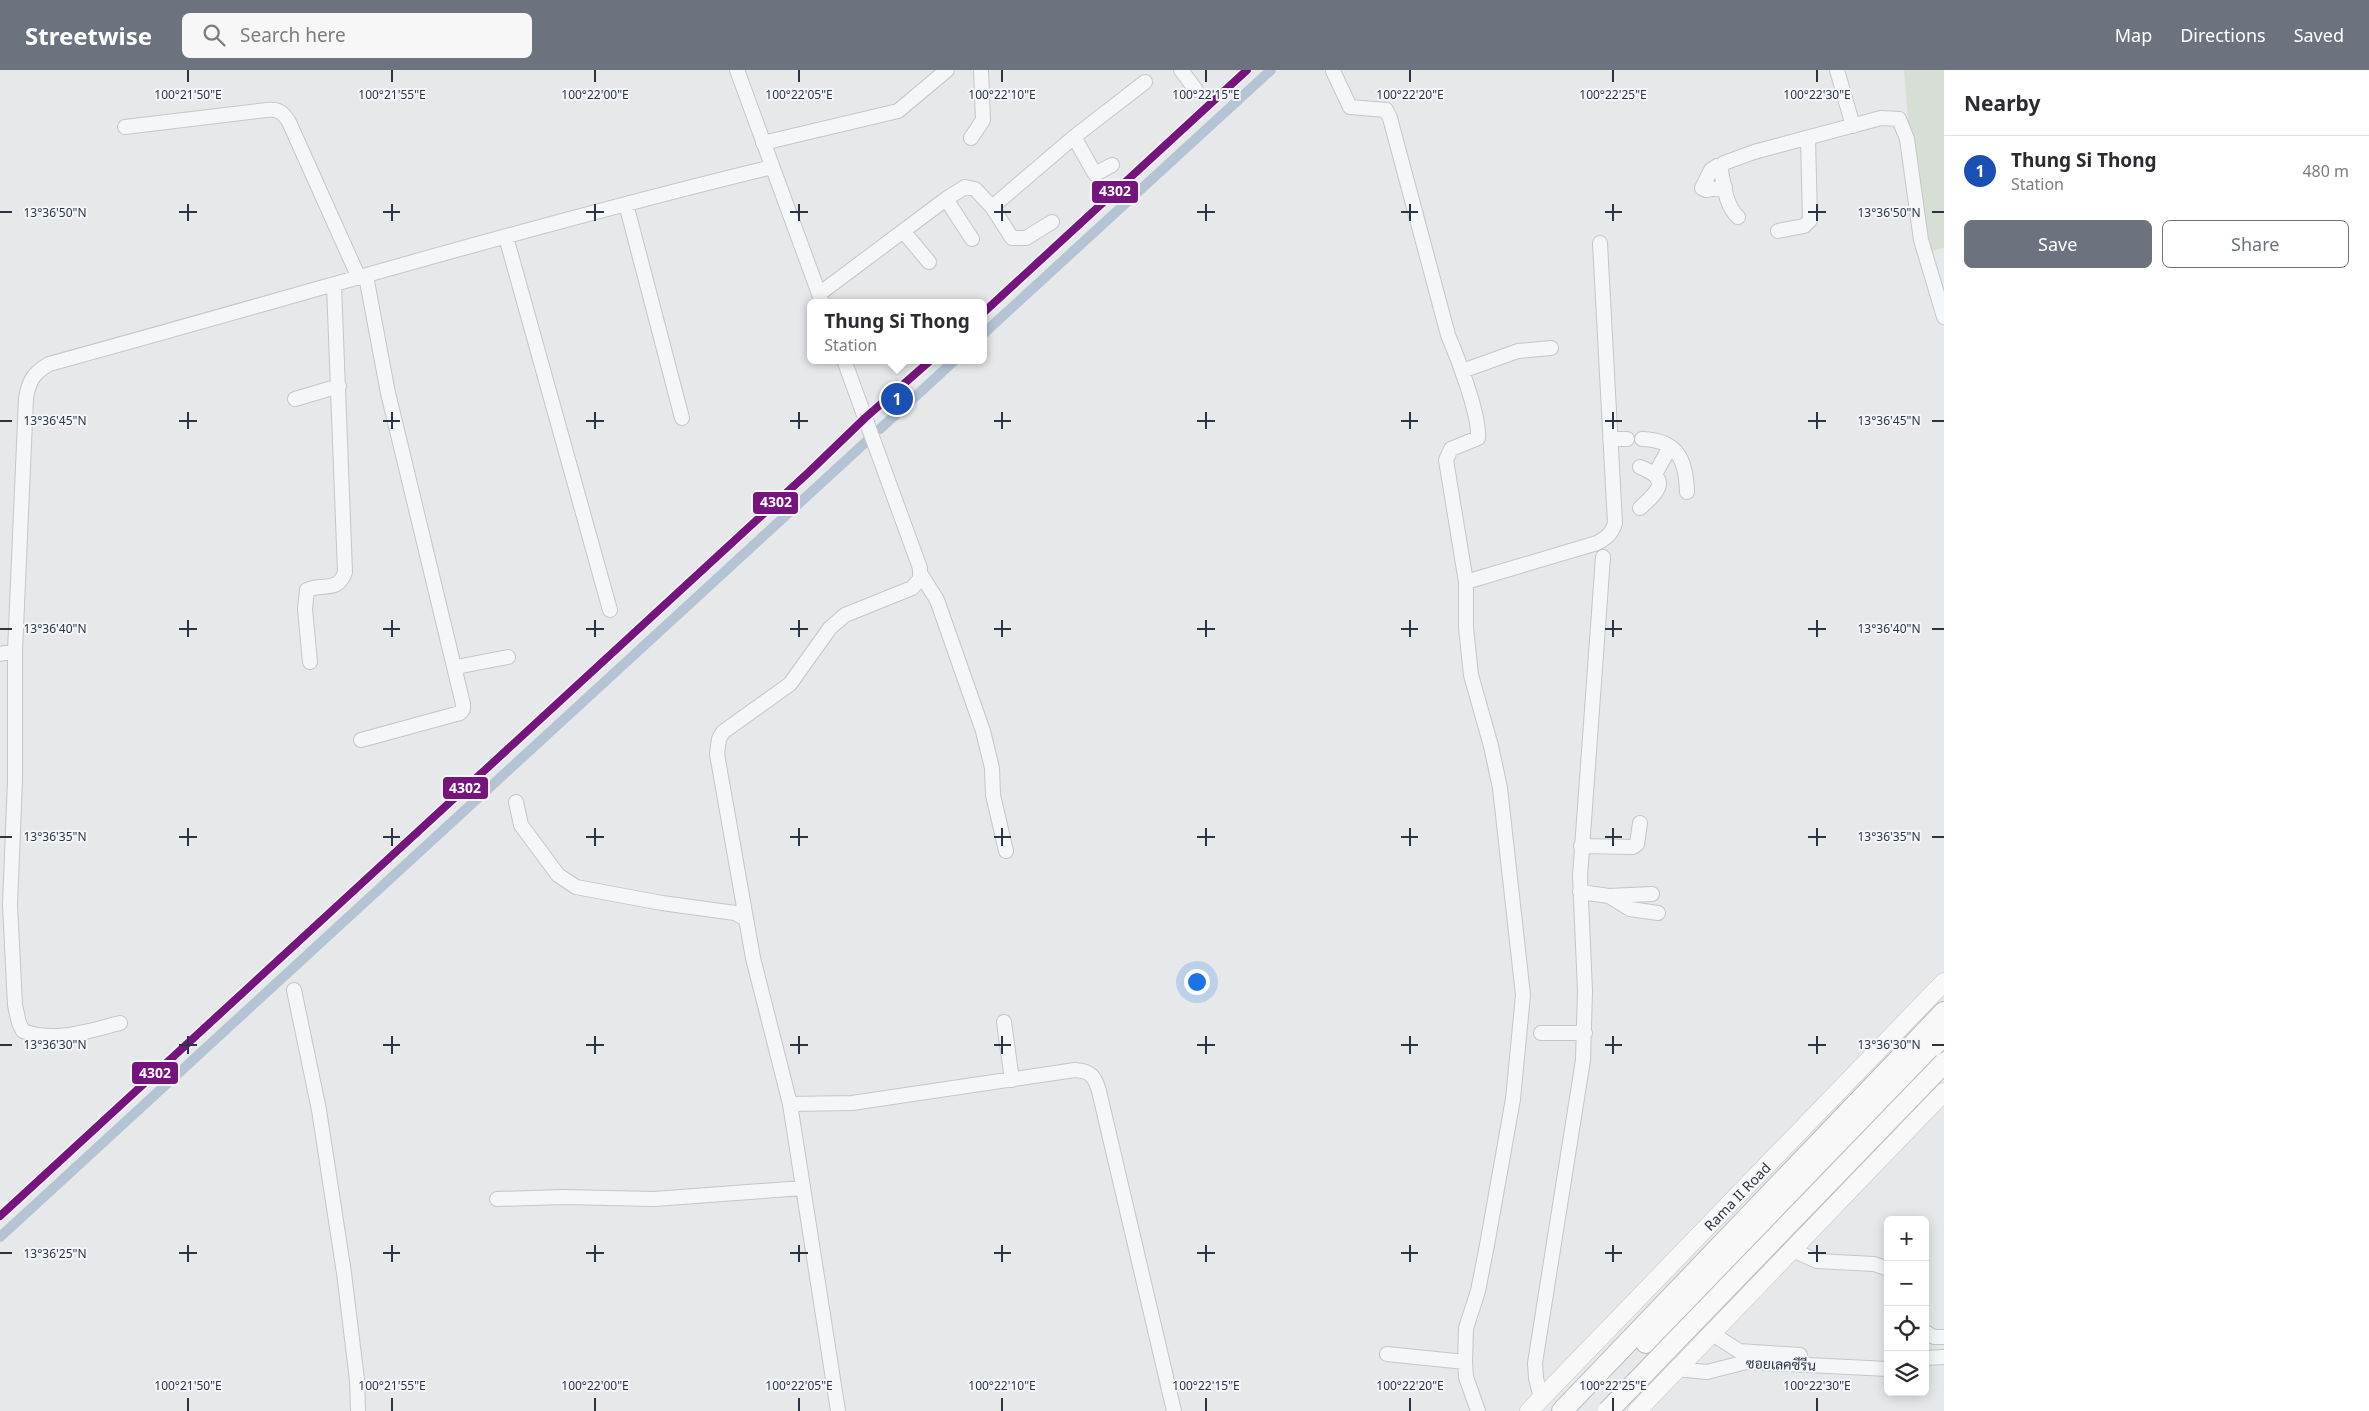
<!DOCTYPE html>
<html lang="en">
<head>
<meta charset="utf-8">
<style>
  body { margin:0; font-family:"Noto Sans",Sarabun,sans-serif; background:#f7f7f7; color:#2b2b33 }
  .controls { position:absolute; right:15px; bottom:15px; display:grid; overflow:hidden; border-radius:8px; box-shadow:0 2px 12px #0003 }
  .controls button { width:45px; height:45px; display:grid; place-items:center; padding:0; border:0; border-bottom:1px solid #e1e1e2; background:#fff; color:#2b2b33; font:25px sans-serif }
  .you { position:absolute; left:1196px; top:911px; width:18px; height:18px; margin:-12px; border:4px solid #fff; border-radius:50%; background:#1a73e8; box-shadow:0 0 0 8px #1a73e833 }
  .badge { display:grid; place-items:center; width:32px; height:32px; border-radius:50%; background:#6c737f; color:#fff; font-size:16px; font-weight:700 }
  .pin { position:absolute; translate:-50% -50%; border:2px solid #fff; box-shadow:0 1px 5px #0006 }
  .popup { position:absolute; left:807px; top:229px; width:180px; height:65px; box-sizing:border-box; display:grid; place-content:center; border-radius:8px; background:#fff; filter:drop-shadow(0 1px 4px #0005); font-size:16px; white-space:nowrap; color:#7c7c81 }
  .popup b { font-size:19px; color:#2b2b33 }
  .popup::after { content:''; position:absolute; left:50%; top:100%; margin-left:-10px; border:10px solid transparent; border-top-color:#fff }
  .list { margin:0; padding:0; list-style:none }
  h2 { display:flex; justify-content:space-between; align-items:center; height:65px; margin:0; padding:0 20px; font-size:21px }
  h2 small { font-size:16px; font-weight:400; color:#7c7c81 }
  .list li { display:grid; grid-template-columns:32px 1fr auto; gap:15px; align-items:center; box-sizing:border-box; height:70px; padding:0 20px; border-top:1px solid #e1e1e2 }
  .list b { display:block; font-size:19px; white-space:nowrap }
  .list p { margin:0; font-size:16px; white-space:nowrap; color:#7c7c81 }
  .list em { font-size:16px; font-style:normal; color:#7c7c81 }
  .actions { display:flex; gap:10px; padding:15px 20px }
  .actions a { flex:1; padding:11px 0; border:1px solid #6c737f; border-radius:8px; text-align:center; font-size:18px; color:#6c737f }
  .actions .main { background:#6c737f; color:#fff }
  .icon { flex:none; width:28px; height:28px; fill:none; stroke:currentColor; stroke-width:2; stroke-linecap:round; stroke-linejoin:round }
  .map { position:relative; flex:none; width:1944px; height:1341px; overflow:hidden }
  header { display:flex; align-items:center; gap:30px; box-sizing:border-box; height:70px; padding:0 25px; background:#6c737f; color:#fff }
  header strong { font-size:24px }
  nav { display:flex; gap:28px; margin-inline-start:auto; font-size:18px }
  .search { width:350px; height:45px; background:#f7f7f7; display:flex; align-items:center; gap:12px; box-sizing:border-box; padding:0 18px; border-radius:8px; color:#7c7c81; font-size:19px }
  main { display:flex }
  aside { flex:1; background:#fff }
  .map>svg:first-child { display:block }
</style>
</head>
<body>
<header>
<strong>Streetwise</strong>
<div class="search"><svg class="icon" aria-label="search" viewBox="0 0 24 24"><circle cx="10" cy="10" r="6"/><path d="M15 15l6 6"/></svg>Search here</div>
<nav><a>Map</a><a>Directions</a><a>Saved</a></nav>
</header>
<main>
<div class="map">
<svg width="1944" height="1341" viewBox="0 0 1944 1341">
  <rect width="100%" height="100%" fill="#e6e8ea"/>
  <path fill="#d6ded6" d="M1904 0H1944V178L1931 181 1908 49Z"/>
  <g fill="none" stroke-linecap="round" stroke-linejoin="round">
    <path stroke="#b4c4d5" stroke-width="10" d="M983 264 1271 0
      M880 359 955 290
      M0 1167 868 370"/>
    <g stroke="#c4c6c8" stroke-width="16">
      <path id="minor" d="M737 0 822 232
        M1181 0 1196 20
        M1837 0 1853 56
        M1333 1 1350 37 1386 40 1390 48 1448 265C1457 286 1480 345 1478 368L1451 379 1446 390 1466 512
        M125 57 266 40C278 39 282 41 289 52L359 208
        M1074 67 1095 104 1112 95
        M971 68 983 50 981 0
        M763 73 898 41 947 0
        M1721 97 1717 96 1711 100 1702 118 1706 120 1725 117
        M946 129 972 169
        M626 134 682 348
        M992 137 1012 168H1026L1052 152
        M1738 147C1726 136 1724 116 1721 101V97L1724 93 1754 82 1881 48 1899 49 1907 69 1921 170 1944 247
        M903 161 929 192
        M1778 161 1804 156 1810 150 1808 69
        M506 167 610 540
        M819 224 946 129 965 117 975 119 992 137 1074 67 1145 12
        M1462 301 1518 281 1551 278
        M295 329 339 316
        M1610 369H1627
        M1642 369C1678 370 1686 390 1687 422
        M1655 404 1670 377
        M1640 438C1659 421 1671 409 1640 397
        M920 503 937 530 983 661 992 698 993 725 1006 781
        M15 581V710L10 835 15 935 19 953 23 961C56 973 87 961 120 953
        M0 584 15 581 26 328C29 310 34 303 49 294 290 228 529 156 772 97
        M310 592 305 539 307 520C323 513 338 523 345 502L334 215
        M456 597 508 587
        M361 670 460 643 463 639V634L388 323 366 206
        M516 732 521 755 558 805 576 817 662 833 735 843 746 849
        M1581 776 1633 777 1637 774 1640 753
        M1580 822 1609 826 1630 839 1658 843
        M1609 826 1652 824
        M294 920 319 1040 344 1203 357 1310 358 1341
        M1004 952 1012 1010
        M1541 963H1585
        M790 1034 852 1033 1075 1000C1091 1001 1095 1007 1099 1021L1174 1341
        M497 1129 564 1127 654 1129 803 1118
        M1792 1180 1817 1191 1874 1194 1888 1199
        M1925 1262 1934 1267H1944
        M1711 1263 1739 1281 1800 1285
        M1387 1284 1465 1292
        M1925 1288 1944 1287
        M1676 1299 1707 1302 1746 1292 1888 1299
        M1541 1329 1536 1308 1535 1293 1583 990 1585 921 1580 806 1603 487
        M838 1341 790 1034 753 888 717 684 719 669 723 662 790 614 830 558 845 545 912 518 920 509V498L844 290
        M1478 1341 1466 1307 1465 1292 1466 1258 1478 1221 1487 1175 1513 1029 1523 925 1500 718 1491 676 1471 605 1466 558V512L1597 473C1606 468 1612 464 1615 453L1600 173"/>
    </g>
    <g stroke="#c2c5c8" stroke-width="19">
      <g id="major">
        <path id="s1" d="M1529 1341 1944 912"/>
        <path d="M1637 1341 1944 1022"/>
      </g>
    </g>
    <g stroke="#b8bbbf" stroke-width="22">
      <path id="highway" d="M1646 1273 1944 965
        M1562 1341 1944 942"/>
    </g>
    <use href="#minor" stroke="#f5f6f7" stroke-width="14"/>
    <use href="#major" stroke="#f8f8f8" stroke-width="18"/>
    <use href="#highway" stroke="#f8f8f8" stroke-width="20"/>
    <g stroke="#b8bbbf" stroke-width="22" stroke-linecap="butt">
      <path id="highway-bridge" d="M1608 1341 1944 993"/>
    </g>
    <use href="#highway-bridge" stroke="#f8f8f8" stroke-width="20"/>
    <g stroke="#f4f6f9" stroke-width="11">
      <path id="rail-1" d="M983 243 1247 0
        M0 1146 809 402 865 348 931 290"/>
    </g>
    <use href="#rail-1" stroke="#75147c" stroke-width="8"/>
  </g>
  <path fill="none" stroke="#2b3445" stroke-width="2" d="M188 0V12M392 0V12M595 0V12M799 0V12M1002 0V12M1206 0V12M1410 0V12M1613 0V12M1817 0V12M188 134V151M392 134V151M595 134V151M799 134V151M1002 134V151M1206 134V151M1410 134V151M1613 134V151M1817 134V151M0 142H12M179 142H197M383 142H400M586 142H604M790 142H808M994 142H1011M1197 142H1215M1401 142H1418M1605 142H1622M1808 142H1826M1932 142H1944M188 342V359M392 342V359M595 342V359M799 342V359M1002 342V359M1206 342V359M1410 342V359M1613 342V359M1817 342V359M0 351H12M179 351H197M383 351H400M586 351H604M790 351H808M994 351H1011M1197 351H1215M1401 351H1418M1605 351H1622M1808 351H1826M1932 351H1944M188 550V567M392 550V567M595 550V567M799 550V567M1002 550V567M1206 550V567M1410 550V567M1613 550V567M1817 550V567M0 559H12M179 559H197M383 559H400M586 559H604M790 559H808M994 559H1011M1197 559H1215M1401 559H1418M1605 559H1622M1808 559H1826M1932 559H1944M188 758V776M392 758V776M595 758V776M799 758V776M1002 758V776M1206 758V776M1410 758V776M1613 758V776M1817 758V776M0 767H12M179 767H197M383 767H400M586 767H604M790 767H808M994 767H1011M1197 767H1215M1401 767H1418M1605 767H1622M1808 767H1826M1932 767H1944M188 966V984M392 966V984M595 966V984M799 966V984M1002 966V984M1206 966V984M1410 966V984M1613 966V984M1817 966V984M0 975H12M179 975H197M383 975H400M586 975H604M790 975H808M994 975H1011M1197 975H1215M1401 975H1418M1605 975H1622M1808 975H1826M1932 975H1944M188 1175V1192M392 1175V1192M595 1175V1192M799 1175V1192M1002 1175V1192M1206 1175V1192M1410 1175V1192M1613 1175V1192M1817 1175V1192M0 1183H12M179 1183H197M383 1183H400M586 1183H604M790 1183H808M994 1183H1011M1197 1183H1215M1401 1183H1418M1605 1183H1622M1808 1183H1826M188 1328V1341M392 1328V1341M595 1328V1341M799 1328V1341M1002 1328V1341M1206 1328V1341M1410 1328V1341M1613 1328V1341M1817 1328V1341"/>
  <g text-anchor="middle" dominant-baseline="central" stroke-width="4" stroke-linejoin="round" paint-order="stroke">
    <g font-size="14" fill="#2b3445" stroke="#f4f6f9">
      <text stroke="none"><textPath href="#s1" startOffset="299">Rama II Road</textPath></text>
      <text transform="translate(1781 1294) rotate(2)">ซอยเลคซีรีน</text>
    </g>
  </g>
  <g font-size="12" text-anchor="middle" fill="#2b3445" stroke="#f4f6f9" stroke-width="4" stroke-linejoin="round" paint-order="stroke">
    <text x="188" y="29">100°21'50"E</text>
    <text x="392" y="29">100°21'55"E</text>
    <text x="595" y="29">100°22'00"E</text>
    <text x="799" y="29">100°22'05"E</text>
    <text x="1002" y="29">100°22'10"E</text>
    <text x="1206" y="29">100°22'15"E</text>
    <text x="1410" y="29">100°22'20"E</text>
    <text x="1613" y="29">100°22'25"E</text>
    <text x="1817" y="29">100°22'30"E</text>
    <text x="55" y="147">13°36'50"N</text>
    <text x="1889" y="147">13°36'50"N</text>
    <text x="55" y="355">13°36'45"N</text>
    <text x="1889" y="355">13°36'45"N</text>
    <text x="55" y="563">13°36'40"N</text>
    <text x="1889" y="563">13°36'40"N</text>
    <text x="55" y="771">13°36'35"N</text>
    <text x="1889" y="771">13°36'35"N</text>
    <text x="55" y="979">13°36'30"N</text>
    <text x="1889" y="979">13°36'30"N</text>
    <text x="55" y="1188">13°36'25"N</text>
    <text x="188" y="1320">100°21'50"E</text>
    <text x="392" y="1320">100°21'55"E</text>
    <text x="595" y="1320">100°22'00"E</text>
    <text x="799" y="1320">100°22'05"E</text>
    <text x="1002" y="1320">100°22'10"E</text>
    <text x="1206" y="1320">100°22'15"E</text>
    <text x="1410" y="1320">100°22'20"E</text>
    <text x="1613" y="1320">100°22'25"E</text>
    <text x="1817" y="1320">100°22'30"E</text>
  </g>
  <g stroke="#f4f6f9" stroke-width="2">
    <rect x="1091" y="110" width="48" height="24" rx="5" fill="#75147c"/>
    <rect x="752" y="421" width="47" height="24" rx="5" fill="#75147c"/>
    <rect x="442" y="706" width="47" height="24" rx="5" fill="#75147c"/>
    <rect x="131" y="991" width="48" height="24" rx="5" fill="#75147c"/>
  </g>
  <g font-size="14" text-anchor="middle" font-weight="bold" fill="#fff">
    <text x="1115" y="126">4302</text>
    <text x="776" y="437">4302</text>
    <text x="465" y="723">4302</text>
    <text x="155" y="1008">4302</text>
  </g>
</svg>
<div class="controls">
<button>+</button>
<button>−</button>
<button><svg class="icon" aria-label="locate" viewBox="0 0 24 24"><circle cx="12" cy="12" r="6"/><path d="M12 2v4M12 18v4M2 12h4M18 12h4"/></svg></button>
<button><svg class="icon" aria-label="layers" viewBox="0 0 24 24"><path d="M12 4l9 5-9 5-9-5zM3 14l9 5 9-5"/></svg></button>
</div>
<div class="you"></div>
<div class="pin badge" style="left:897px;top:329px;background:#1a4fb4">1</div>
<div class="popup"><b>Thung Si Thong</b>Station</div>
</div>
<aside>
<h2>Nearby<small></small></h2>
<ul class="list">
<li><span class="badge" style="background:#1a4fb4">1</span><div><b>Thung Si Thong</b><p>Station</p></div><em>480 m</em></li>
</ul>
<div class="actions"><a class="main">Save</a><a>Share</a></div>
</aside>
</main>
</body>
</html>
